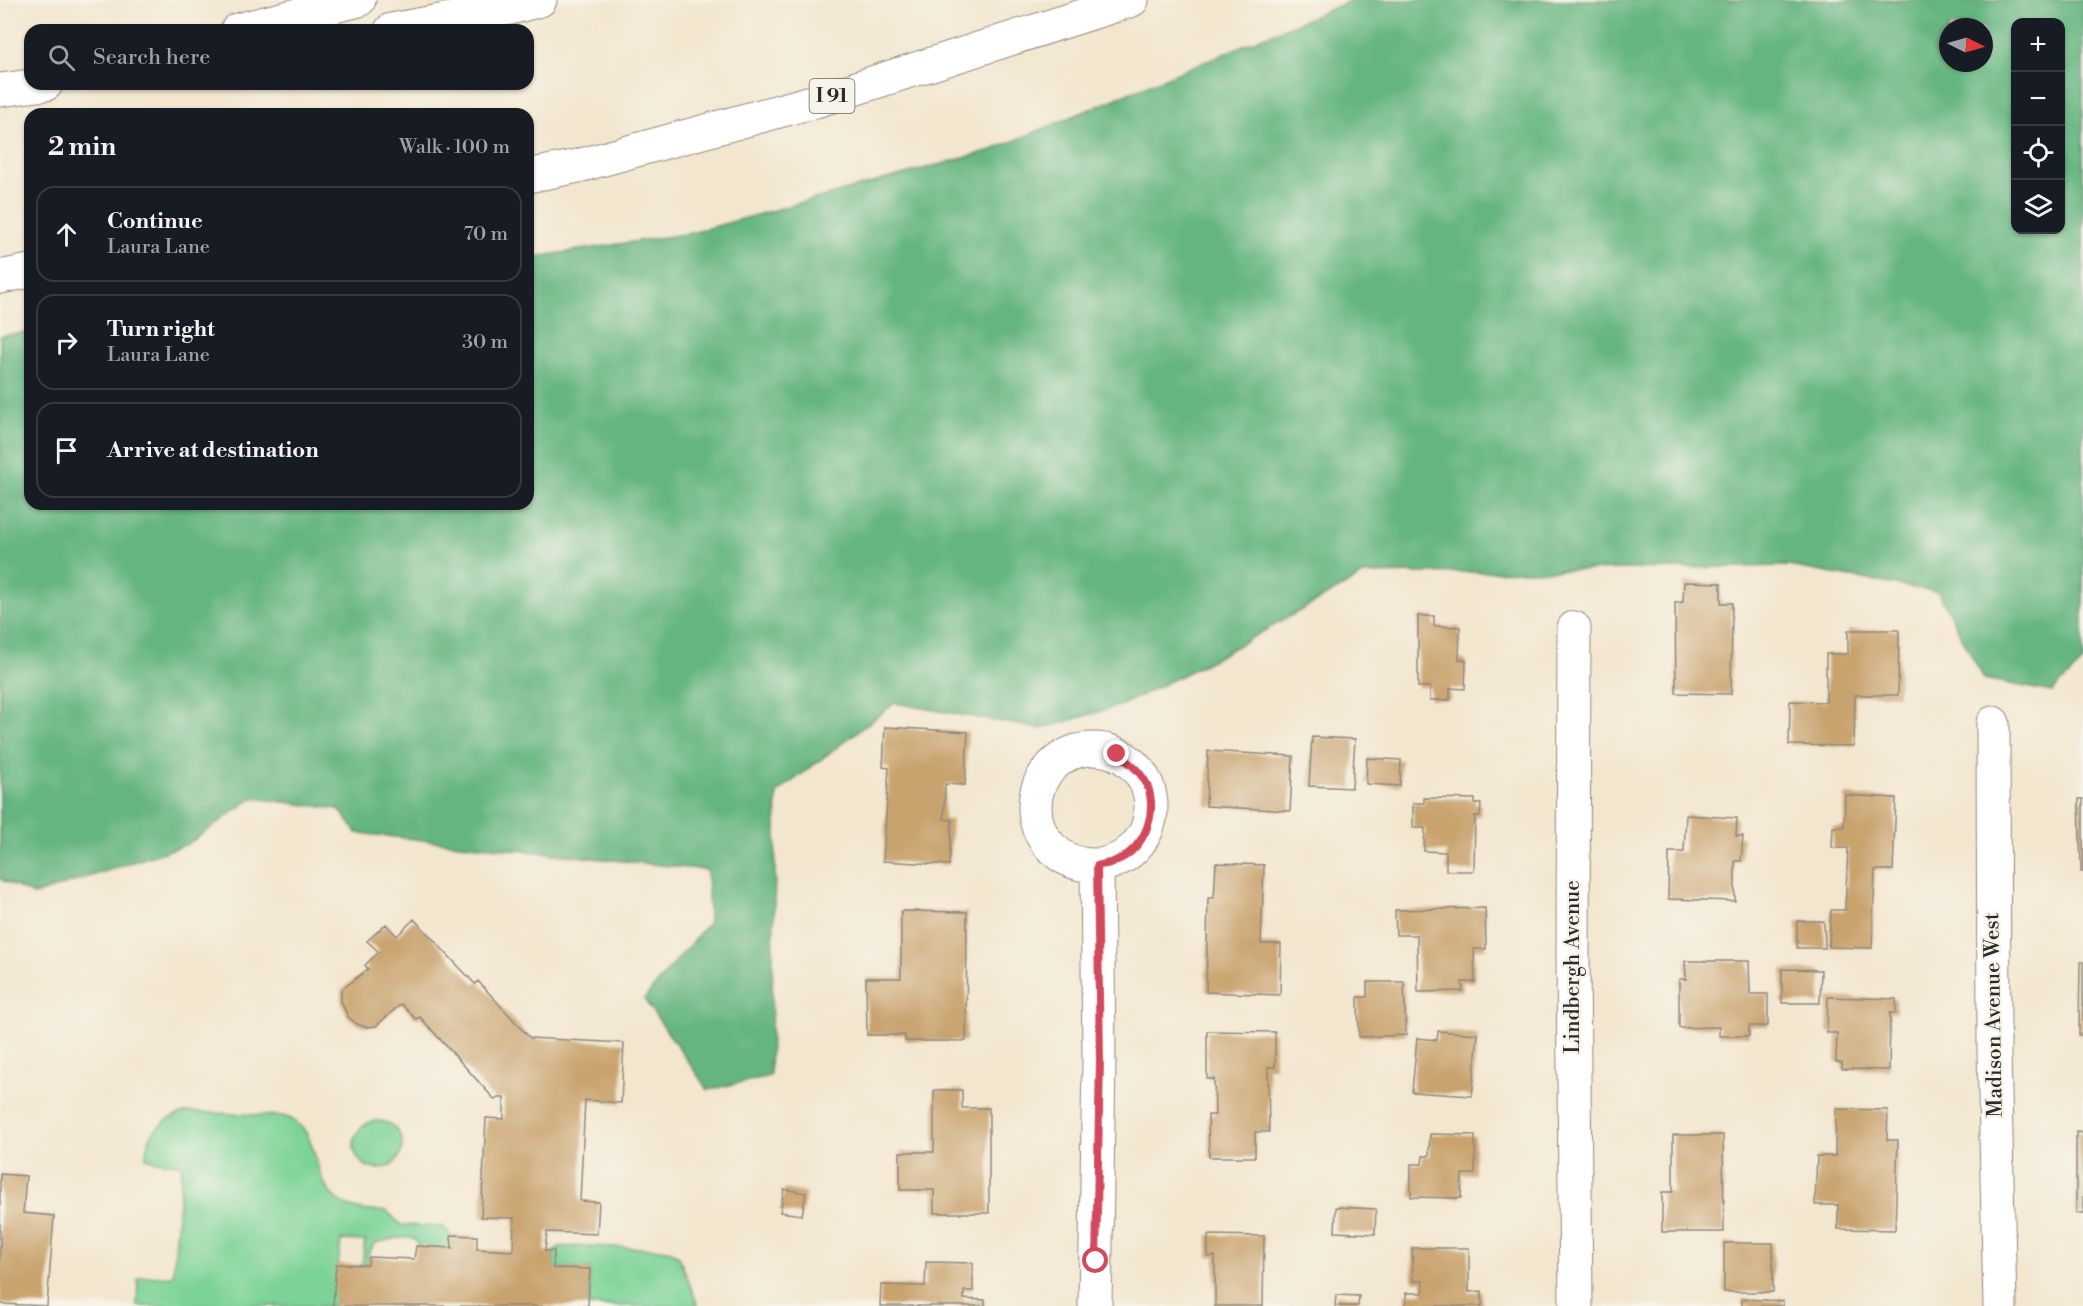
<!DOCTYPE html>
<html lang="en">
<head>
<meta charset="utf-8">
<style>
  body { margin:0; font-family:"Libre Bodoni",serif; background:#20242c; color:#f1f3f6 }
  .controls { position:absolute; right:18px; top:18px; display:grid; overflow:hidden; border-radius:12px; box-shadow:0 2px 4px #0004 }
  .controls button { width:54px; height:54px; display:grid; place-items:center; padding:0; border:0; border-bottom:2px solid #363941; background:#171b24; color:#f1f3f6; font:30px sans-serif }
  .compass { position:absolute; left:1939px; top:18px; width:54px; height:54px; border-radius:50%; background:#171b24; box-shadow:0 2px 4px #0004; rotate:95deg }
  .stop { position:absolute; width:18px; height:18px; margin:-14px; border:4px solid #d1495b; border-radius:50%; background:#fff }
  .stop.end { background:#d1495b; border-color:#fff; box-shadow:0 2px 6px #0008 }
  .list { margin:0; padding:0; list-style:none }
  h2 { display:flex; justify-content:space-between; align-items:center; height:78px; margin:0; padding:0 24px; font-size:26px }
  h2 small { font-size:20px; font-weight:400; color:#9ea1a6 }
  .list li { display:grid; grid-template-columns:39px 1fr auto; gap:18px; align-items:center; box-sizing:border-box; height:96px; margin:0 12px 12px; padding:0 12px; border:2px solid #363941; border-radius:18px }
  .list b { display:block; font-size:22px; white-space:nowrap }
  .list p { margin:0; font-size:20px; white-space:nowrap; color:#9ea1a6 }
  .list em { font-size:20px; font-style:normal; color:#9ea1a6 }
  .icon { flex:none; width:33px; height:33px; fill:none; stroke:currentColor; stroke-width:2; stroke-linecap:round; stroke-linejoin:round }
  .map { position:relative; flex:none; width:2083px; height:1306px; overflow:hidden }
  .search { position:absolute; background:#171b24; box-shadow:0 2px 4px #0004; left:24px; top:24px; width:510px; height:66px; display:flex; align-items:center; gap:15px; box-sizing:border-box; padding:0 21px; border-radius:18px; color:#9ea1a6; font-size:22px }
  .panel { position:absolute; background:#171b24; box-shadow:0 2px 4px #0004; left:24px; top:108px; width:510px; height:402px; border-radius:18px }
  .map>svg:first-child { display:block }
</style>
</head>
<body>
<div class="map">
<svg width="2083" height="1306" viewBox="0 0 2083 1306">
  <rect width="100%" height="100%" fill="#f7f3e8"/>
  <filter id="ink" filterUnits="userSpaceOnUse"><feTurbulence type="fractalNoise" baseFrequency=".0167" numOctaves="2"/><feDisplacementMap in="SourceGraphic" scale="12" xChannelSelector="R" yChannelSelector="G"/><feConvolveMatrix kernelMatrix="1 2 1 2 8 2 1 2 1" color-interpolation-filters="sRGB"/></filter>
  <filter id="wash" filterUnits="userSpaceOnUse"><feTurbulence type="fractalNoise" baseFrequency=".008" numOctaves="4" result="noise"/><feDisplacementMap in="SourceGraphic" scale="24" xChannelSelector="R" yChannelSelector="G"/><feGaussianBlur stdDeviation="1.35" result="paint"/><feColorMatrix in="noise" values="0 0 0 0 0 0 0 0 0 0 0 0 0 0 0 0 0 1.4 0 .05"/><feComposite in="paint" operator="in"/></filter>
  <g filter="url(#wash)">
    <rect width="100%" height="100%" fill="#f3e6cf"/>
    <path fill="#7cd397" stroke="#547f61" stroke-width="1.5" d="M188 1112 282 1116C338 1129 290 1216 387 1211L401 1225 444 1227 451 1235 452 1248 419 1247 415 1239C402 1235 388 1240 375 1243L368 1254V1265L362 1264 365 1241 341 1240 334 1306H137L138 1279 141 1277 173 1276 182 1165 151 1160 146 1157C145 1132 166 1117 188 1112Z
      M354 1145a24 24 0 1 1 48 0a24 24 0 1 1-48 0Z
      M590 1246 661 1249 671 1251 679 1257 698 1306H588L590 1269 553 1268 554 1251 559 1247Z"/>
    <path fill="#65b580" stroke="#487056" stroke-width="1.5" fill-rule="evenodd" d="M1352 0H2083V662L2052 692 1984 679 1938 592 1788 566 1365 574 1214 659 1122 705 1041 729 895 703 777 793 770 1076 708 1090 644 999 709 922 707 870 357 833 339 809 253 798 188 844 34 895 0 879V336L30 332V504H528V258L691 233 992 150ZM2016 22H2060V230H2016ZM1948 27H1984V63H1948Z"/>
    <g id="blocks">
      <path fill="#c9a36e" d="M1684 582 1721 583V603H1732L1731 694 1676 693 1675 603 1683 602Z
        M1418 616H1434V626L1460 627 1459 659 1466 660 1465 689 1450 688V700H1430V687H1418Z
        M1848 630H1899L1898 695H1855L1854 746 1789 745 1790 701 1826 702V654H1848Z
        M885 727 968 732 965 785 945 784 944 819 952 820 949 865 883 861 889 768 883 767Z
        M1312 737 1355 739 1352 788 1309 786Z
        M1208 751 1293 756 1290 811 1206 806Z
        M1367 758 1401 760 1400 786 1366 784Z
        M1845 795 1896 798 1893 870H1875L1872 948 1829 947 1831 910H1845L1848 848H1832L1833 827H1844Z
        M1424 798 1475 799V804H1481L1480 816H1475L1474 871H1446V852L1424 851 1425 828H1413V803H1424Z
        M2079 799H2083V872H2081Z
        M1686 815 1737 818 1736 836H1743L1741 861H1735V901L1668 899 1669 852H1684Z
        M1216 863 1264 865 1261 944H1281L1280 995 1206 992 1208 898H1214Z
        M1485 908 1486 949H1474L1475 982H1462L1463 991 1418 992 1417 935H1396L1395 910Z
        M901 911 967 912 966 1041H905V1035H867L866 978H901Z
        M414 919 475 984 478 981 530 1038 624 1043 621 1103 585 1100 580 1201 599 1202 597 1234 547 1232 545 1251H554L553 1268 590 1269 588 1306H333L336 1264 368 1265 369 1257 414 1259 416 1246 452 1248 451 1235 477 1236V1249L513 1251 514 1218 481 1217 486 1118 504 1119V1098H498L495 1100 420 1017 416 1019 401 1004 376 1026 366 1027 357 1024 348 1017 341 1001V990L368 969 365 965 379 952 367 941 386 924 397 936Z
        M1797 921H1824L1825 948H1797Z
        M1685 961H1749L1750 994H1768V1026H1749V1036H1719V1027L1679 1028V979H1686Z
        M2080 962H2083V1035H2079Z
        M1782 969 1821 970 1820 1003H1782Z
        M1367 982H1404L1406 1035 1359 1037 1358 997H1367Z
        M1828 997 1896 999V1013H1890L1889 1070 1842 1069V1063L1836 1062 1837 1033H1827Z
        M1207 1031 1275 1032V1067H1268L1269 1132H1255V1157H1209L1208 1115H1215L1214 1079H1207Z
        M1438 1031 1478 1034 1472 1096 1412 1092 1417 1038 1437 1040Z
        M934 1090H962V1108H989V1213H934V1190H900V1152H934Z
        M1836 1109 1888 1110 1887 1140H1898L1895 1230 1838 1229V1205H1815L1817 1156H1835Z
        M2076 1132 2083 1133V1213H2076Z
        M1430 1134 1475 1135V1174H1462L1461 1198 1411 1197V1164H1422L1423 1156H1429Z
        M1673 1135H1723L1724 1232H1662V1192H1673Z
        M0 1174 26 1176 23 1213 54 1216 47 1306 0 1304Z
        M784 1189 806 1193 802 1215 780 1212Z
        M1336 1207 1376 1209 1375 1234 1335 1232Z
        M1208 1235 1264 1236 1263 1306H1215V1256L1208 1257Z
        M1724 1243H1773V1292H1724Z
        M1412 1248H1469V1292L1482 1291V1306H1406V1293H1423V1281H1413Z
        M926 1262 973 1263V1291H964V1299L985 1300V1306H880L881 1285 925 1286Z
        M1336 1295 1359 1296 1358 1306H1335Z
        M1742 1299 1783 1301V1306H1742Z"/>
    </g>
  </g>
  <g filter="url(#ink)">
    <use href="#blocks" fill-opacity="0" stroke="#8f887d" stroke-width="1.5"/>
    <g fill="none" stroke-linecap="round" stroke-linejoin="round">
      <g stroke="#8f887d" stroke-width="35">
        <path id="minor" d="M1574 628 1573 957 1576 1306
          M1993 723 1994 1051 2000 1306
          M1035 807a58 58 0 1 1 116 0a58 58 0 1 1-116 0Z
          M1095 1306 1099 1060 1097 866"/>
      </g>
      <g stroke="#8f887d" stroke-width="35">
        <path id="highway" d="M237 30 359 0
          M391 30 510 8 540 0
          M0 90 46 84
          M528 176 578 166 819 100 1132 0
          M0 277 30 271"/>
      </g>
      <use href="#minor" stroke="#fff" stroke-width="33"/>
      <use href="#highway" stroke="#fff" stroke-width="33"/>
    </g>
  </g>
  <g fill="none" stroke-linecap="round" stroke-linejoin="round" filter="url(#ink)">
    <path stroke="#d1495b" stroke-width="8" d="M1096 1261 1100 1060 1097 866C1103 864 1110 864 1115 861 1146 850 1161 807 1144 779 1137 768 1127 761 1117 754"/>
  </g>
  <g text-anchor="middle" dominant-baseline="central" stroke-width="4.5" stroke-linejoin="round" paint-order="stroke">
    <rect fill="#f7f3e8" stroke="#686764" stroke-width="1.5" x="809.5" y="79" width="45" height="34" rx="4.5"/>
    <g font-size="20" font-weight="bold" fill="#2b2b2b">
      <text x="832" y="96">I 91</text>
    </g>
    <g font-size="21" fill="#2b2b2b" stroke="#f7f3e8">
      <text transform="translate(1573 967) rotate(-90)">Lindbergh Avenue</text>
      <text transform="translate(1994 1015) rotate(-91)">Madison Avenue West</text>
    </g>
  </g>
</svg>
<div class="controls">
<button>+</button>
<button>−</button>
<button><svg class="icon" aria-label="locate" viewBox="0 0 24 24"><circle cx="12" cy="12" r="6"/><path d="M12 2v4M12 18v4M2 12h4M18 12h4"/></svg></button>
<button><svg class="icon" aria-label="layers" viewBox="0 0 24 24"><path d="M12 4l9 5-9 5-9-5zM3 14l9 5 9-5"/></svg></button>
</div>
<svg class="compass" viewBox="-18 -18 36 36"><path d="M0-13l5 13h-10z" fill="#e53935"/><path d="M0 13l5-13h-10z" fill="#9ea1a6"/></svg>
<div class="stop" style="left:1096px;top:1261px"></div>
<div class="stop end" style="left:1117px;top:754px"></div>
<div class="search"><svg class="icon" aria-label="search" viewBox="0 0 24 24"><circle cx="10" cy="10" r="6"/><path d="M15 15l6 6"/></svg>Search here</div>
<section class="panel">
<h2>2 min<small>Walk · 100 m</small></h2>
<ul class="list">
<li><svg class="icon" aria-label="ahead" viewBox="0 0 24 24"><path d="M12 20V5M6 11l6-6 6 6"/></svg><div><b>Continue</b><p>Laura Lane</p></div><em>70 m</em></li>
<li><svg class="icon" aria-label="right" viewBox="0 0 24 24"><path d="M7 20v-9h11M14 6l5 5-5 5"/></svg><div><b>Turn right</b><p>Laura Lane</p></div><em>30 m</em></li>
<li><svg class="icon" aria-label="arrive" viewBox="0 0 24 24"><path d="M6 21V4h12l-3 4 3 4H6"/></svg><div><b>Arrive at destination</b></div></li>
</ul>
</section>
</div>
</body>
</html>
